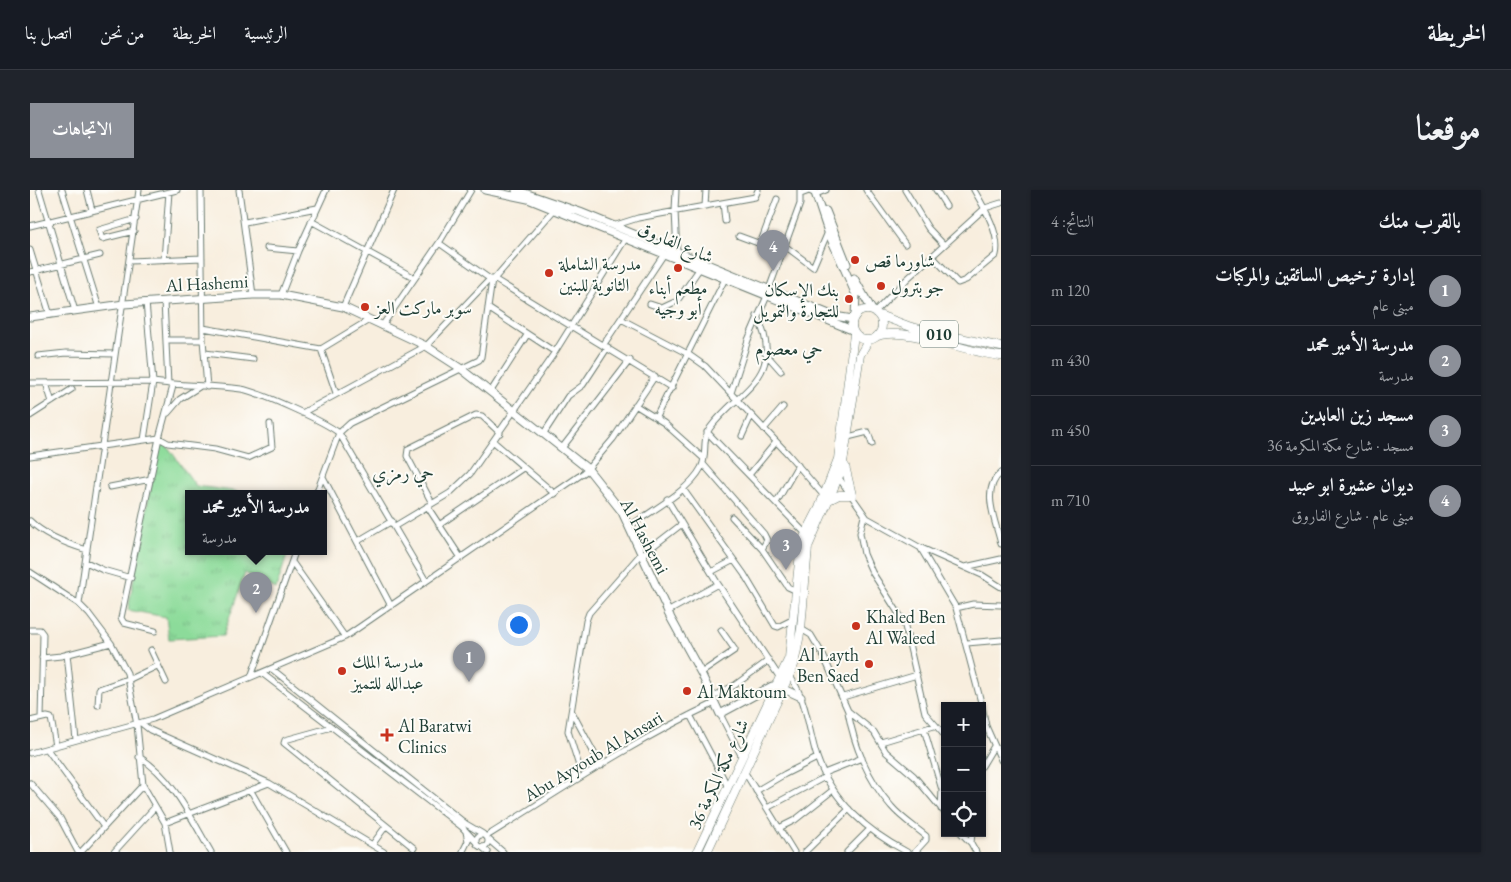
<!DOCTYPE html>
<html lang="ar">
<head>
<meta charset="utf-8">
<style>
  body { margin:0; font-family:"EB Garamond",Amiri,serif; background:#20242c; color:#f1f3f6; direction:rtl }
  .controls { position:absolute; right:15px; bottom:15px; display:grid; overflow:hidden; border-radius:0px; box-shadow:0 1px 4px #0004 }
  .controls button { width:45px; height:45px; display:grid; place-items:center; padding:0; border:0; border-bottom:1px solid #363941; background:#171b24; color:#f1f3f6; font:25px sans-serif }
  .you { position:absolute; left:488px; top:434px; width:18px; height:18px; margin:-12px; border:4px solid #fff; border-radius:50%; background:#1a73e8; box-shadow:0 0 0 8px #1a73e833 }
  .badge { display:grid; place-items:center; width:32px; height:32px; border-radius:50%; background:#8c9099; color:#fff; font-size:16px; font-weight:700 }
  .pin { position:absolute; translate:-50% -41px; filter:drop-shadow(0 1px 2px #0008) }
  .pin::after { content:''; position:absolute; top:26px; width:18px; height:15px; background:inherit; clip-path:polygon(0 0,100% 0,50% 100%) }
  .popup { position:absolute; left:155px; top:300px; width:142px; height:65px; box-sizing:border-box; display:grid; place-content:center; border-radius:0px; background:#171b24; filter:drop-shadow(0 1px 4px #0005); font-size:16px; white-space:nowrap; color:#9ea1a6 }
  .popup b { font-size:19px; color:#f1f3f6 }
  .popup::after { content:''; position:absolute; left:50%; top:100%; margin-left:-10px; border:10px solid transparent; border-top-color:#171b24 }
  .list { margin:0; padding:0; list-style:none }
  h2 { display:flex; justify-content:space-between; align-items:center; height:65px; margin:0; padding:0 20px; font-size:21px }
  h2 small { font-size:16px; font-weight:400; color:#9ea1a6 }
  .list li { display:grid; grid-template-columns:32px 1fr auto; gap:15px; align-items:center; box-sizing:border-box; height:70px; padding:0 20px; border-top:1px solid #363941 }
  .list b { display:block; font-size:19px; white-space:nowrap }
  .list p { margin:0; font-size:16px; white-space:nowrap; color:#9ea1a6 }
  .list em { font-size:16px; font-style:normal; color:#9ea1a6 }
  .icon { flex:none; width:28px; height:28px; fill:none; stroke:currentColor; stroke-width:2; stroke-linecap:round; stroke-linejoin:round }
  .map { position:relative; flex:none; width:971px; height:662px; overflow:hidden; direction:ltr; border-radius:0px }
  header { display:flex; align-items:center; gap:30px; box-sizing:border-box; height:70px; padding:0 25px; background:#171b24; border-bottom:1px solid #363941 }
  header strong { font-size:24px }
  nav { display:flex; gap:28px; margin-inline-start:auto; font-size:18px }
  .intro { display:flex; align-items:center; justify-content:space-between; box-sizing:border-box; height:120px; padding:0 30px }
  h1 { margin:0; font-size:35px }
  .button { padding:12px 22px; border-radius:0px; background:#8c9099; color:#fff; font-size:18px; font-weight:700 }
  main { display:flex; gap:30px; padding:0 30px }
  aside { flex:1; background:#171b24; border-radius:0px; box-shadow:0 1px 4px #0004 }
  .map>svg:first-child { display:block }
</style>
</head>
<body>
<header>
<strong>الخريطة</strong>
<nav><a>الرئيسية</a><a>الخريطة</a><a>من نحن</a><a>اتصل بنا</a></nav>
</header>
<div class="intro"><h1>موقعنا</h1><a class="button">الاتجاهات</a></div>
<main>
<aside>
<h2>بالقرب منك<small>النتائج: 4</small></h2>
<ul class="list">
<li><span class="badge">1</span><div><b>إدارة ترخيص السائقين والمركبات</b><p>مبنى عام</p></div><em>120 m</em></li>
<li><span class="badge">2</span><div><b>مدرسة الأمير محمد</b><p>مدرسة</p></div><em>430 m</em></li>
<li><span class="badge">3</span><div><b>مسجد زين العابدين</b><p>مسجد · شارع مكة المكرمة 36</p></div><em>450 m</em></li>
<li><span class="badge">4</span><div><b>ديوان عشيرة ابو عبيد</b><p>مبنى عام · شارع الفاروق</p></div><em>710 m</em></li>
</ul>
</aside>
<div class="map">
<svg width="971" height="662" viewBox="0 0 971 662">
  <defs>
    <pattern id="park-tufts" width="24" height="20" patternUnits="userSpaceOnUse" patternTransform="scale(1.25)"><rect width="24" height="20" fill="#8cdb9a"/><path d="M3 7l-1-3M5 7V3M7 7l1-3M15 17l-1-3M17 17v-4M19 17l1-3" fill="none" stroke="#78bd85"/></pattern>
  </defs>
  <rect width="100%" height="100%" fill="#fdfcf7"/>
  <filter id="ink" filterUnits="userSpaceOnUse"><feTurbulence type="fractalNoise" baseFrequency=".02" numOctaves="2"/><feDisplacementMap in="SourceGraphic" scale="10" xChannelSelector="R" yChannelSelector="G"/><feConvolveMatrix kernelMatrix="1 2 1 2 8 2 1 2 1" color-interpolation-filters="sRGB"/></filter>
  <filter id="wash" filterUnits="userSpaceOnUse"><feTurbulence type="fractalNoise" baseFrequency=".0096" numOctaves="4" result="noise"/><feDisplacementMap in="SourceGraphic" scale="20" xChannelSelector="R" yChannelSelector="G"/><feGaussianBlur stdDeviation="1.12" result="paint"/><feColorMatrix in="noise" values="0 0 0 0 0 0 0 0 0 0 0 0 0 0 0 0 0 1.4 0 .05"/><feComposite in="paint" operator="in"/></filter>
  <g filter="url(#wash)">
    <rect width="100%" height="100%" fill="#f8eede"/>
    <path fill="url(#park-tufts)" stroke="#568c67" d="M130 246 166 296 226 304H158V362H258L246 399 215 383 193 446 139 449 136 427 98 420Z"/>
  </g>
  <g filter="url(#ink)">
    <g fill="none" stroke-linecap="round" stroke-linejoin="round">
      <g stroke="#6b7b70" stroke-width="7">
        <path id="street" d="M9 0 45 121
          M32 0 69 118
          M57 0 62 20
          M171 0 173 150 177 197
          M209 0 223 105
          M646 0 645 21 647 63
          M836 0 875 54
          M875 0 898 38 914 55
          M906 0 916 16
          M771 4 779 1 786 4 796 0
          M693 13 695 31
          M675 16 676 0
          M281 31 385 88
          M215 32 287 18
          M0 36 147 0
          M583 36 608 28 725 7 728 0
          M104 41 72 49 69 40 106 29
          M709 46 752 62
          M409 53 460 89
          M730 54 747 9
          M755 56 783 77 798 42
          M237 58 268 61
          M0 60 20 125
          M902 66 928 93 936 90 966 65C971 45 954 17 944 0
          M134 70 139 2
          M100 71 172 68
          M0 82 70 65
          M464 89 642 198
          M739 99 770 14V0
          M251 105 268 61 296 0
          M134 111 138 194
          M620 114 632 118 647 111 670 78
          M313 117 364 0
          M458 118 525 162
          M845 122 877 89 955 18 971 13
          M591 129 658 164 675 176 758 264 794 306
          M352 136 409 53 441 0
          M173 138 291 159 339 130
          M137 150H173
          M574 154 634 64
          M291 159 306 203
          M175 163 223 169
          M735 163 751 181
          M8 166 36 163 85 164
          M0 193 123 192C152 196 181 195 211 199 229 202 294 231 309 243L286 304
          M16 193 22 212
          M461 201 497 145
          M701 203 718 150 737 106
          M605 215 634 233 673 268
          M138 223 150 209 169 197
          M272 223 396 156 460 89H464L524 20
          M0 226 42 199
          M626 227 695 89
          M734 239 753 217
          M677 242 775 343
          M514 243 538 206 553 195 578 157
          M712 246 721 226
          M818 247 838 242 842 254
          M114 250 123 192 116 112
          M464 252 525 304
          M532 258 600 170
          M0 266 129 248 138 253 185 259 218 268 242 257 240 234
          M673 274 734 344 737 350 732 359
          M971 283C950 299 966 332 971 354
          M719 285 746 252
          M293 287 361 416
          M809 288 837 328 889 357 952 385 971 397
          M80 297 121 289
          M653 299 714 384 745 436 748 437 764 429
          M637 309 688 394 750 488
          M402 313 377 266 378 259 446 225 452 226 470 243
          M746 313 768 275
          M397 316 431 368
          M834 326 830 343 834 364 842 382 874 432 895 523 915 546
          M702 327 732 359 758 397 767 401
          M0 331C15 346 37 354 57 360
          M409 335 493 278
          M365 336 420 303 440 284 525 162 596 48
          M600 336C621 321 659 301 671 278 678 266 671 250 680 238 709 199 757 187 727 126
          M328 351 362 331
          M891 359 926 418 952 516
          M613 364 652 334
          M56 372 73 380 101 388
          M262 372 315 447
          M935 377 971 369
          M0 382 49 414 59 424 81 453 97 483 107 535 113 595 135 633 140 662
          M681 382 704 370
          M396 391 309 243 320 233 449 170 451 167 462 90
          M49 414 109 0
          M926 418 943 414 971 415
          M639 421 688 394
          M771 439 781 445 793 465 818 521 844 542 856 562 884 586 915 623
          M0 440H10L13 444 11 528
          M125 441 94 433 91 428 129 248 143 196
          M937 453 971 450
          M121 460 136 492
          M37 464 46 550
          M12 468 31 466 81 453
          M242 479 436 634 453 644
          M671 483 705 460 691 440
          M233 484 432 637 446 652
          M759 485C777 509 778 539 787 567 802 611 838 642 877 662
          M221 487 265 362
          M100 489 127 476
          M682 507 705 495 739 470
          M813 507 887 485
          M68 515 69 499 100 488
          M952 516 956 536 971 570
          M542 522 571 576
          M818 522C824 555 838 590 861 616 871 628 884 636 896 646V650L885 662
          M690 524 712 567
          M660 525 698 597
          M0 531 17 527 21 528 26 556
          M111 533 120 540 239 593 354 662
          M302 537 255 550 254 553 384 658
          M894 539 912 600 911 619
          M851 552 904 536
          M17 559 74 637
          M0 563 123 529 315 447 555 282 583 249 625 186
          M109 567C143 587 162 630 181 662
          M952 576 964 556
          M714 581 764 662
          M794 583 832 568
          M0 593 30 628 48 662
          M541 593 549 576 538 541 556 431 559 423 609 366
          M221 601 256 662
          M726 601 755 584 787 568
          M737 618 795 587
          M135 633 239 593
          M749 638 765 630 803 600
          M931 643 941 653 946 662
          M446 651a6 6 0 1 1 12 0a6 6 0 1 1-12 0Z
          M457 646C531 600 605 550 685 513
          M459 650 473 662
          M941 653 942 643
          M342 655 356 636
          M452 657 458 662
          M433 661 438 651 436 642
          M51 662 113 595
          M84 662 125 617
          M775 662 819 619
          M817 662 839 640"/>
      </g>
      <g stroke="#6b7b70" stroke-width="9">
        <path id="secondary" d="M455 0 498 9 822 140
          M486 0 550 22 804 126 823 129
          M784 0 798 42 826 105 825 126
          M796 21 817 74
          M824 88 842 120
          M0 127 94 114 223 105H251L313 117 396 156 430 178 558 279 592 322 640 426
          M638 423 671 483 690 524 742 496H747L771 507"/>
      </g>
      <g stroke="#6b7b70" stroke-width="9">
        <path id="primary" d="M822 135a15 15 0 1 1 30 0a15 15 0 1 1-30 0Z
          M849 125 881 137 971 157
          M848 146C877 136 938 163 971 166
          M801 309 809 305H822L815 276
          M667 662 759 468 771 353 789 318 808 269 824 144
          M677 662 764 475 771 439 778 357 812 279 830 165 838 151"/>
      </g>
      <use href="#street" stroke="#fff" stroke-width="5"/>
      <use href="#secondary" stroke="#fff" stroke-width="7"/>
      <use href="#primary" stroke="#fff" stroke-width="8"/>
    </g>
  </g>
  <g fill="#c8321e" stroke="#fdfcf7" stroke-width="2">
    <circle cx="825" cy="70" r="5"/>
    <circle cx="648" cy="78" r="5"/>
    <circle cx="519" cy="83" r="5"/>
    <circle cx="851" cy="96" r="5"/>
    <circle cx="819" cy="109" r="5"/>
    <circle cx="335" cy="117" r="5"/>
    <circle cx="826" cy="436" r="5"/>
    <circle cx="839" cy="474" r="5"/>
    <circle cx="312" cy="481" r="5"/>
    <circle cx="657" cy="501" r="5"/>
    <path d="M354.5 537.5h5v5h5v5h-5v5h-5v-5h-5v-5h5z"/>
  </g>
  <g text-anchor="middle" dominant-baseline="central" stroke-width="4" stroke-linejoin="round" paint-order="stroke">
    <rect fill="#fdfcf7" stroke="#62766e" stroke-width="1" x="890" y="130.5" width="38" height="27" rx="4"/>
    <g font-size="16" font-weight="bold" fill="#1f3d34">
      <text x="909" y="144">010</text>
    </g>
    <g font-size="18" fill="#1f3d34" stroke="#fdfcf7">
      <text transform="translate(646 52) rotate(23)">شارع الفاروق</text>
      <text transform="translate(177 93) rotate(-3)">Al Hashemi</text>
      <text transform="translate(615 346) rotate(62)">Al Hashemi</text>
      <text transform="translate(563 566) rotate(-31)">Abu Ayyoub Al Ansari</text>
      <text transform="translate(688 584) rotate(-65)">شارع مكة المكرمة 36</text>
    </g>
    <g font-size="18" fill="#1f3d34" stroke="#fdfcf7" text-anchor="start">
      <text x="835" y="70">شاورما قص</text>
      <text x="529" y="73">مدرسة الشاملة<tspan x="529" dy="21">الثانوية للبنين</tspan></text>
      <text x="861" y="96">جو بترول</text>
      <text x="648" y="97" text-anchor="middle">مطعم أبناء<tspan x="648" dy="21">أبو وجيه</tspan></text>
      <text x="809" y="99" text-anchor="end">بنك الإسكان<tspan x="809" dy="21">للتجارة والتمويل</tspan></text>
      <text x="345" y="117">سوبر ماركت العز</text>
      <text x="836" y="426">Khaled Ben<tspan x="836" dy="21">Al Waleed</tspan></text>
      <text x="829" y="464" text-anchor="end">Al Layth<tspan x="829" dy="21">Ben Saed</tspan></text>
      <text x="322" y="471">مدرسة الملك<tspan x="322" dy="21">عبدالله للتميز</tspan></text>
      <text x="667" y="501">Al Maktoum</text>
      <text x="368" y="535">Al Baratwi<tspan x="368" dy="21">Clinics</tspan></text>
    </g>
    <g font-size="19" fill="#1f3d34" stroke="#fdfcf7">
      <text x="759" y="158">حي معصوم</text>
      <text x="373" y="282">حي رمزي</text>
    </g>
  </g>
</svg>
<div class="controls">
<button>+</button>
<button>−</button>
<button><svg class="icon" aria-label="locate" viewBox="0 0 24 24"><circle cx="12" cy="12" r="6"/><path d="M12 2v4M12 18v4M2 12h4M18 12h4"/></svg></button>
</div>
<div class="you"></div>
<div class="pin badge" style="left:439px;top:492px">1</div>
<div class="pin badge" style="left:226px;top:423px">2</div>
<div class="popup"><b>مدرسة الأمير محمد</b>مدرسة</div>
<div class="pin badge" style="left:756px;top:380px">3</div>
<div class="pin badge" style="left:743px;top:81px">4</div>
</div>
</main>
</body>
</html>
